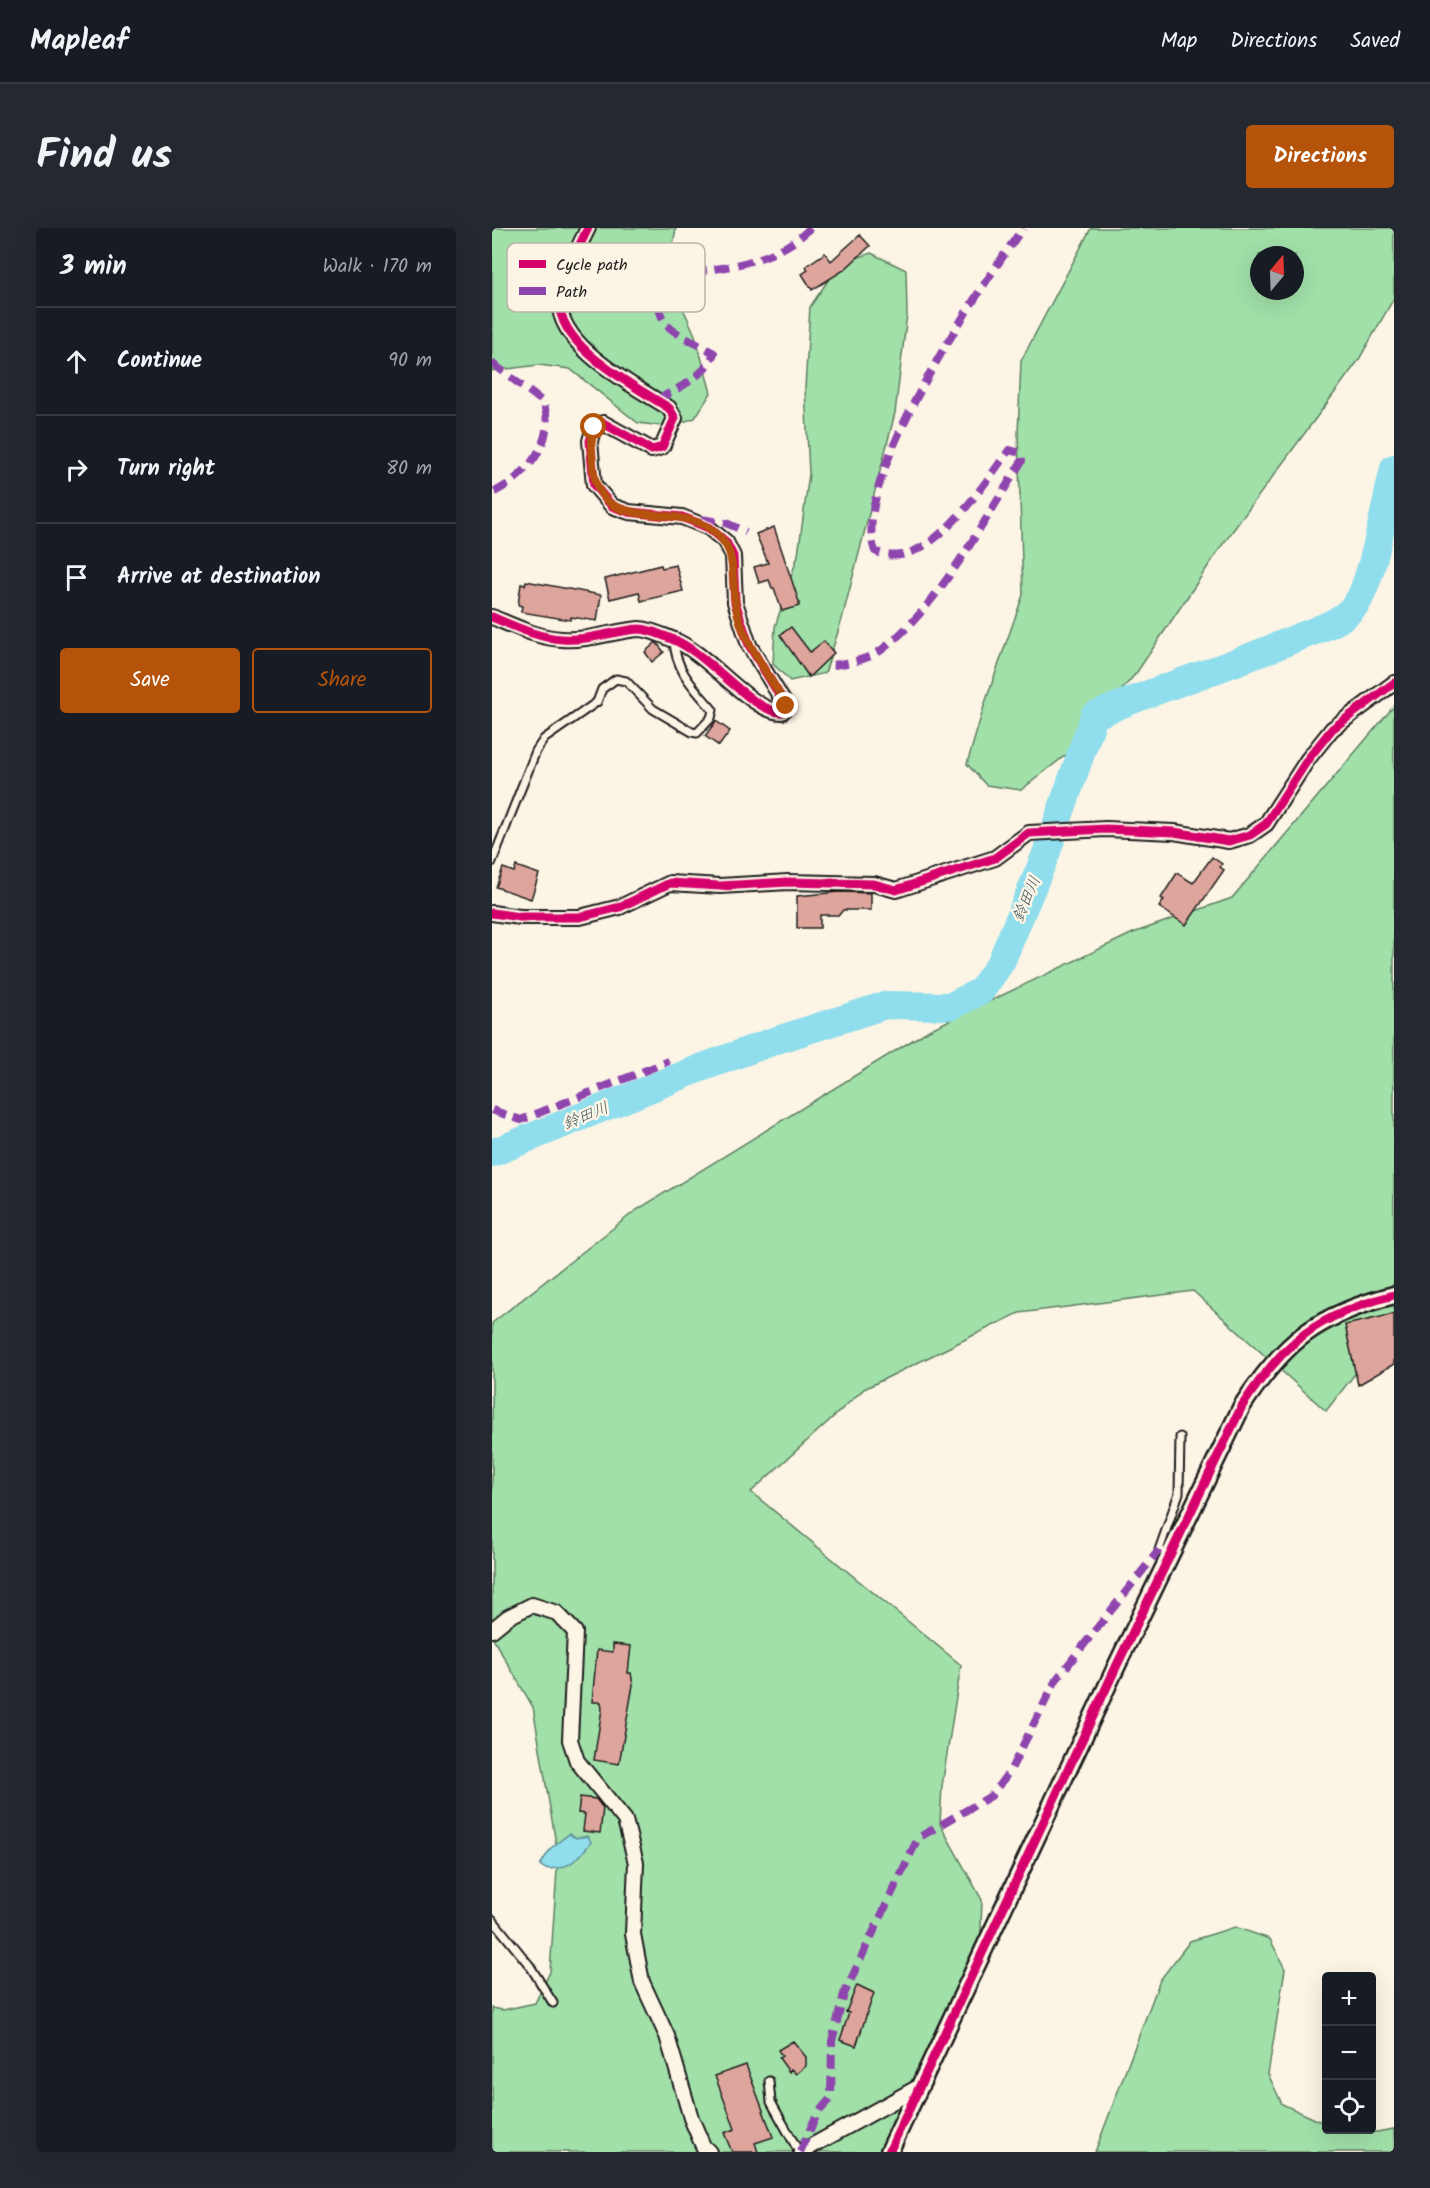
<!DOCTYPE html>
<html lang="en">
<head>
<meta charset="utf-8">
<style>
  body { margin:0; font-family:Kalam,"Klee One",sans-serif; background:#242831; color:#f1f3f6 }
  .controls { position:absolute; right:18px; bottom:18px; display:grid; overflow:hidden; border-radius:6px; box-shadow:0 6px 24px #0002 }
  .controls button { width:54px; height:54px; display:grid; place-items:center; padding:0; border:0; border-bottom:2px solid #363941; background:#171b24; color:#f1f3f6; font:30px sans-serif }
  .compass { position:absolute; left:758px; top:18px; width:54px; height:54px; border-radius:50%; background:#171b24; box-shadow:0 6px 24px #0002; rotate:19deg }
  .stop { position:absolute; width:18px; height:18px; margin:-14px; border:4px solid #b45309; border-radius:50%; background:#fff }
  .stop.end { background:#b45309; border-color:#fff; box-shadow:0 2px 6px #0008 }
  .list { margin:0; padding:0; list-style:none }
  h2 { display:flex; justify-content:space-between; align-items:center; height:78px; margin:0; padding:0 24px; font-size:26px }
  h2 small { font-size:20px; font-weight:400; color:#9ea1a6 }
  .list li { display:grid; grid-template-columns:39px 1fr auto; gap:18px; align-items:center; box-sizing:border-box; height:108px; padding:0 24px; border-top:2px solid #363941 }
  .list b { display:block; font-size:22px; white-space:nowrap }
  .list em { font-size:20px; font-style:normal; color:#9ea1a6 }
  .actions { display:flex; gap:12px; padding:18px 24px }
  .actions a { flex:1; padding:14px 0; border:2px solid #b45309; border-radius:6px; text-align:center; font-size:21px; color:#b45309 }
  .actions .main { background:#b45309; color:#fff }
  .icon { flex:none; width:33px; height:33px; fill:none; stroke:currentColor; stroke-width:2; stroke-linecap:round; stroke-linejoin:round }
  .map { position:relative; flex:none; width:902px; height:1924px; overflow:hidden; border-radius:6px }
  header { display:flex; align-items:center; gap:36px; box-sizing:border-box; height:84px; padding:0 30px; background:#171b24; border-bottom:2px solid #363941 }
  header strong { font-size:28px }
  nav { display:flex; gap:33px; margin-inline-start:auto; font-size:21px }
  .intro { display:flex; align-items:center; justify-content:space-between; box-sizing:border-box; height:144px; padding:0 36px }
  h1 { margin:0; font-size:42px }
  .button { padding:15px 27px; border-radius:6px; background:#b45309; color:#fff; font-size:21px; font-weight:700 }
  main { display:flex; gap:36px; padding:0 36px }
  aside { flex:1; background:#171b24; border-radius:6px; box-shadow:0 6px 24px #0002 }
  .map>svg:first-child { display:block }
</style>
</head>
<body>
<header>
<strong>Mapleaf</strong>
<nav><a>Map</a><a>Directions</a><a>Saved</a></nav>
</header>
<div class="intro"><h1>Find us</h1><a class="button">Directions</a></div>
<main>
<aside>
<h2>3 min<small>Walk · 170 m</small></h2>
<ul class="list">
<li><svg class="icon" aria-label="ahead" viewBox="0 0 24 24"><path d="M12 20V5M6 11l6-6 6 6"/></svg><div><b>Continue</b></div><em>90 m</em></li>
<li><svg class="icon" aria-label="right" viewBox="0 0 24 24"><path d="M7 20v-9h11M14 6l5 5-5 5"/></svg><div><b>Turn right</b></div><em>80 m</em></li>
<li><svg class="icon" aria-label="arrive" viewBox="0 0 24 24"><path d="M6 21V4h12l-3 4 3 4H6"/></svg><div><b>Arrive at destination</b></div></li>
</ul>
<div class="actions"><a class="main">Save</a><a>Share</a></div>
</aside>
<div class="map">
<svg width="902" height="1924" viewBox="0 0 902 1924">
  <rect width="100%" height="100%" fill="#fcf5e5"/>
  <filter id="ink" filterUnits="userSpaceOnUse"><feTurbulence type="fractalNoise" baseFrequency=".0167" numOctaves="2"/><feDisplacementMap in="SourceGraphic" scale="12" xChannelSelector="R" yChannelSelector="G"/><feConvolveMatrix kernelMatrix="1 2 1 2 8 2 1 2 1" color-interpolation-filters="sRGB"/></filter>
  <g filter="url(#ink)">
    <path fill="#a1e0a9" stroke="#5e7e62" stroke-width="1.5" fill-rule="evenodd" d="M0 0H184L176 47 203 107 219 165 203 190 177 199 146 195 78 141 47 137 0 143Z
      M599 0H902V70L866 133 731 316 645 444 575 526 529 562 494 557 475 536 493 475 531 367 526 206 529 133ZM767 27H803V63H767Z
      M379 25 414 42 415 86 403 185 350 391 333 445 298 453 281 436 283 399 306 327 317 246 313 160 318 79 347 36Z
      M902 478V1096L834 1183 701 1063 527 1085 372 1161 259 1264 469 1437 450 1558 448 1596 490 1672 487 1751 432 1846 394 1924H0V1780L11 1782 43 1775 58 1744 66 1628 41 1479 0 1409V1095L143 983 437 802 641 705 740 670Z
      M743 1699 778 1711 793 1741 776 1846 790 1876 834 1896V1902L885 1904 902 1901V1924H603L668 1752 698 1713Z"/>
    <path fill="#8fdded" stroke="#619099" stroke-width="1.5" d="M77 1606 84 1610 96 1608 99 1614C87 1631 74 1644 52 1640L48 1637 59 1620Z"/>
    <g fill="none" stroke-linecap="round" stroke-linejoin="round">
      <path stroke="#8fdded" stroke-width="28" d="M0 925 206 841 282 813 394 777 459 778 489 763 509 734 554 626 602 488C667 459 736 440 802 411 824 402 850 395 864 376 880 355 895 269 902 240"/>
    </g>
    <path fill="#dea59c" stroke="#1c1c1c" stroke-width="1.5" d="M368 7 378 18 352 42 320 62 310 46 316 42 314 38 333 25 339 33Z
      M282 299 307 374V378L290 383 282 360H280L277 352 267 355 262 339 276 335 264 306Z
      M169 337 170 340 184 337 191 363 149 373 147 364 118 371 113 351Z
      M34 353 109 367 105 393 79 389 78 392 29 384 30 378 26 377 29 356 33 357Z
      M299 399 318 424 332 413 342 425 317 449 288 407Z
      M164 414 172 424 160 434 153 424Z
      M224 493 238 503 227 518 213 508Z
      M720 629 730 636 728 639 732 642 694 697 667 679 672 672 669 670 685 645 701 655Z
      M24 638 47 646 39 671 4 659 11 640 22 644Z
      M347 664 379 665V682H351L347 687H328V700H305V668Z
      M902 1086V1136L866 1157 853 1097Z
      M121 1416 139 1418 136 1445H139L141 1457 127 1536 102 1532 110 1481 109 1474H100L105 1422 121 1424Z
      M88 1569 104 1571 111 1580 108 1605 91 1603 93 1586 86 1585Z
      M365 1757 382 1765 364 1818 348 1812 357 1785 354 1784Z
      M301 1813 314 1829V1838L304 1846 299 1841 297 1844 287 1830 290 1828 286 1822Z
      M254 1837 281 1909 263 1915 266 1924H240L232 1905 243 1901 223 1848Z"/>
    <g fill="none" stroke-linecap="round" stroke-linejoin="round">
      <g stroke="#1c1c1c" stroke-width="11">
        <path id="service" d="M0 634 44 523 52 511 105 474 110 461 124 451 134 453 161 481 200 504 205 505 219 490 221 482C202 460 183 442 182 412
          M677 1326 667 1322 687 1265 688 1209
          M0 1691 38 1738 61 1775
          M277 1853 279 1874 307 1924"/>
      </g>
      <g stroke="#1c1c1c" stroke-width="18">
        <path id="minor" d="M0 389C22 398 46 410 70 411 97 413 121 403 147 401 157 401 172 408 182 412 216 425 260 485 290 484L294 478 257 417 243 374 241 328 234 314 217 300 190 289 137 284 120 278 102 257 98 213 102 199 111 195 160 222 170 219 183 190 177 180C143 158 61 117 68 69 72 46 86 21 96 0
          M0 685 28 689H88L128 679 178 655 228 658 296 654 382 656 404 662 503 630 537 605 614 601 682 604 737 613 758 607 774 596 816 531 840 501 902 455
          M0 1402 16 1389 40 1377 65 1385 83 1404 78 1512 85 1533 133 1592 144 1635 141 1706 150 1754 175 1808 199 1890 211 1918 217 1924
          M309 1924 425 1860"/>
      </g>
      <g stroke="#1c1c1c" stroke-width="21">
        <path id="tertiary" d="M397 1924 625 1437 750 1178C793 1112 826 1087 902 1067"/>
      </g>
      <use href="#service" stroke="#fcf5e5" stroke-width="7"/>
      <use href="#minor" stroke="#fcf5e5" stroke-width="14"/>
      <use href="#tertiary" stroke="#fcf5e5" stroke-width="16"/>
      <path stroke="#8e44ad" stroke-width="8" stroke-dasharray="15 8" stroke-linecap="butt" d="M0 135 51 174C66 213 33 250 0 265
        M165 172C186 160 213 149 222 125 210 118 182 106 174 96 163 82 163 56 181 47 190 43 207 43 217 42 251 37 294 26 318 0
        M209 291 234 295 254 304
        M341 437C356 435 375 432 388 423 446 381 491 293 530 233L529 225 517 222C491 257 434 349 383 323 356 254 489 58 531 0
        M0 882 29 892 177 833
        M308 1924 325 1886 339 1870 340 1813 352 1766 426 1610 499 1568 519 1541 564 1452 667 1322"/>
      <g stroke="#fcf5e5" stroke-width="13">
        <path id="cycleway" d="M0 389C22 398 46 410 70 411 97 413 121 403 147 401 157 401 172 408 182 412 216 425 260 485 290 484L294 478 257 417 243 374 241 328 234 314 217 300 190 289 137 284 120 278 102 257 98 213 102 199 111 195 160 222 170 219 183 190 177 180C143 158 61 117 68 69 72 46 86 21 96 0
          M0 685 28 689H88L128 679 178 655 228 658 296 654 382 656 404 662 503 630 537 605 614 601 682 604 737 613 758 607 774 596 816 531 840 501 902 455
          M397 1924 625 1437 750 1178C793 1112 826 1087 902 1067"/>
      </g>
      <use href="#cycleway" stroke="#d6006c" stroke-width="9"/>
    </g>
  </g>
  <g fill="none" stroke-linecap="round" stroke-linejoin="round" filter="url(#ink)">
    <path stroke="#b45309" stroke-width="8" d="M102 199C98 213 100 224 101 239 106 306 176 274 217 300 246 318 239 344 243 373 249 413 276 444 294 478"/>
  </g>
  <g text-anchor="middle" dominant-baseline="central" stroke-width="5" stroke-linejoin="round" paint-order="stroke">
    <g font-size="16" font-style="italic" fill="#3e565b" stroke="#fcf5e5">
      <text transform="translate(535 671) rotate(-67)">鈴田川</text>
      <text transform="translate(94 888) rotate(-22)">鈴田川</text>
    </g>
  </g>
  <rect x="15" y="15" width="198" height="69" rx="9" fill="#fcf5e5" stroke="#b9b4a9" stroke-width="1.5"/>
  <rect x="27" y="32" width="27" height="8" fill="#d6006c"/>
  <rect x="27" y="59" width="27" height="8" fill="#8e44ad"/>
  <g font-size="16" fill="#1c1c1c">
    <text x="64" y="42">Cycle path</text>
    <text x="64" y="69">Path</text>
  </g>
</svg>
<div class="controls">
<button>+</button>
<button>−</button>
<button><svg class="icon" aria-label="locate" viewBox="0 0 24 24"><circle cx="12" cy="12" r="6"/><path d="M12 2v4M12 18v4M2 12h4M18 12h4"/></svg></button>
</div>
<svg class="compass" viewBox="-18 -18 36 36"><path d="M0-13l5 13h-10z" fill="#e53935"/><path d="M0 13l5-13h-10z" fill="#9ea1a6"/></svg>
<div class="stop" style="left:102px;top:199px"></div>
<div class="stop end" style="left:294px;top:478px"></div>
</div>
</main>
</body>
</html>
